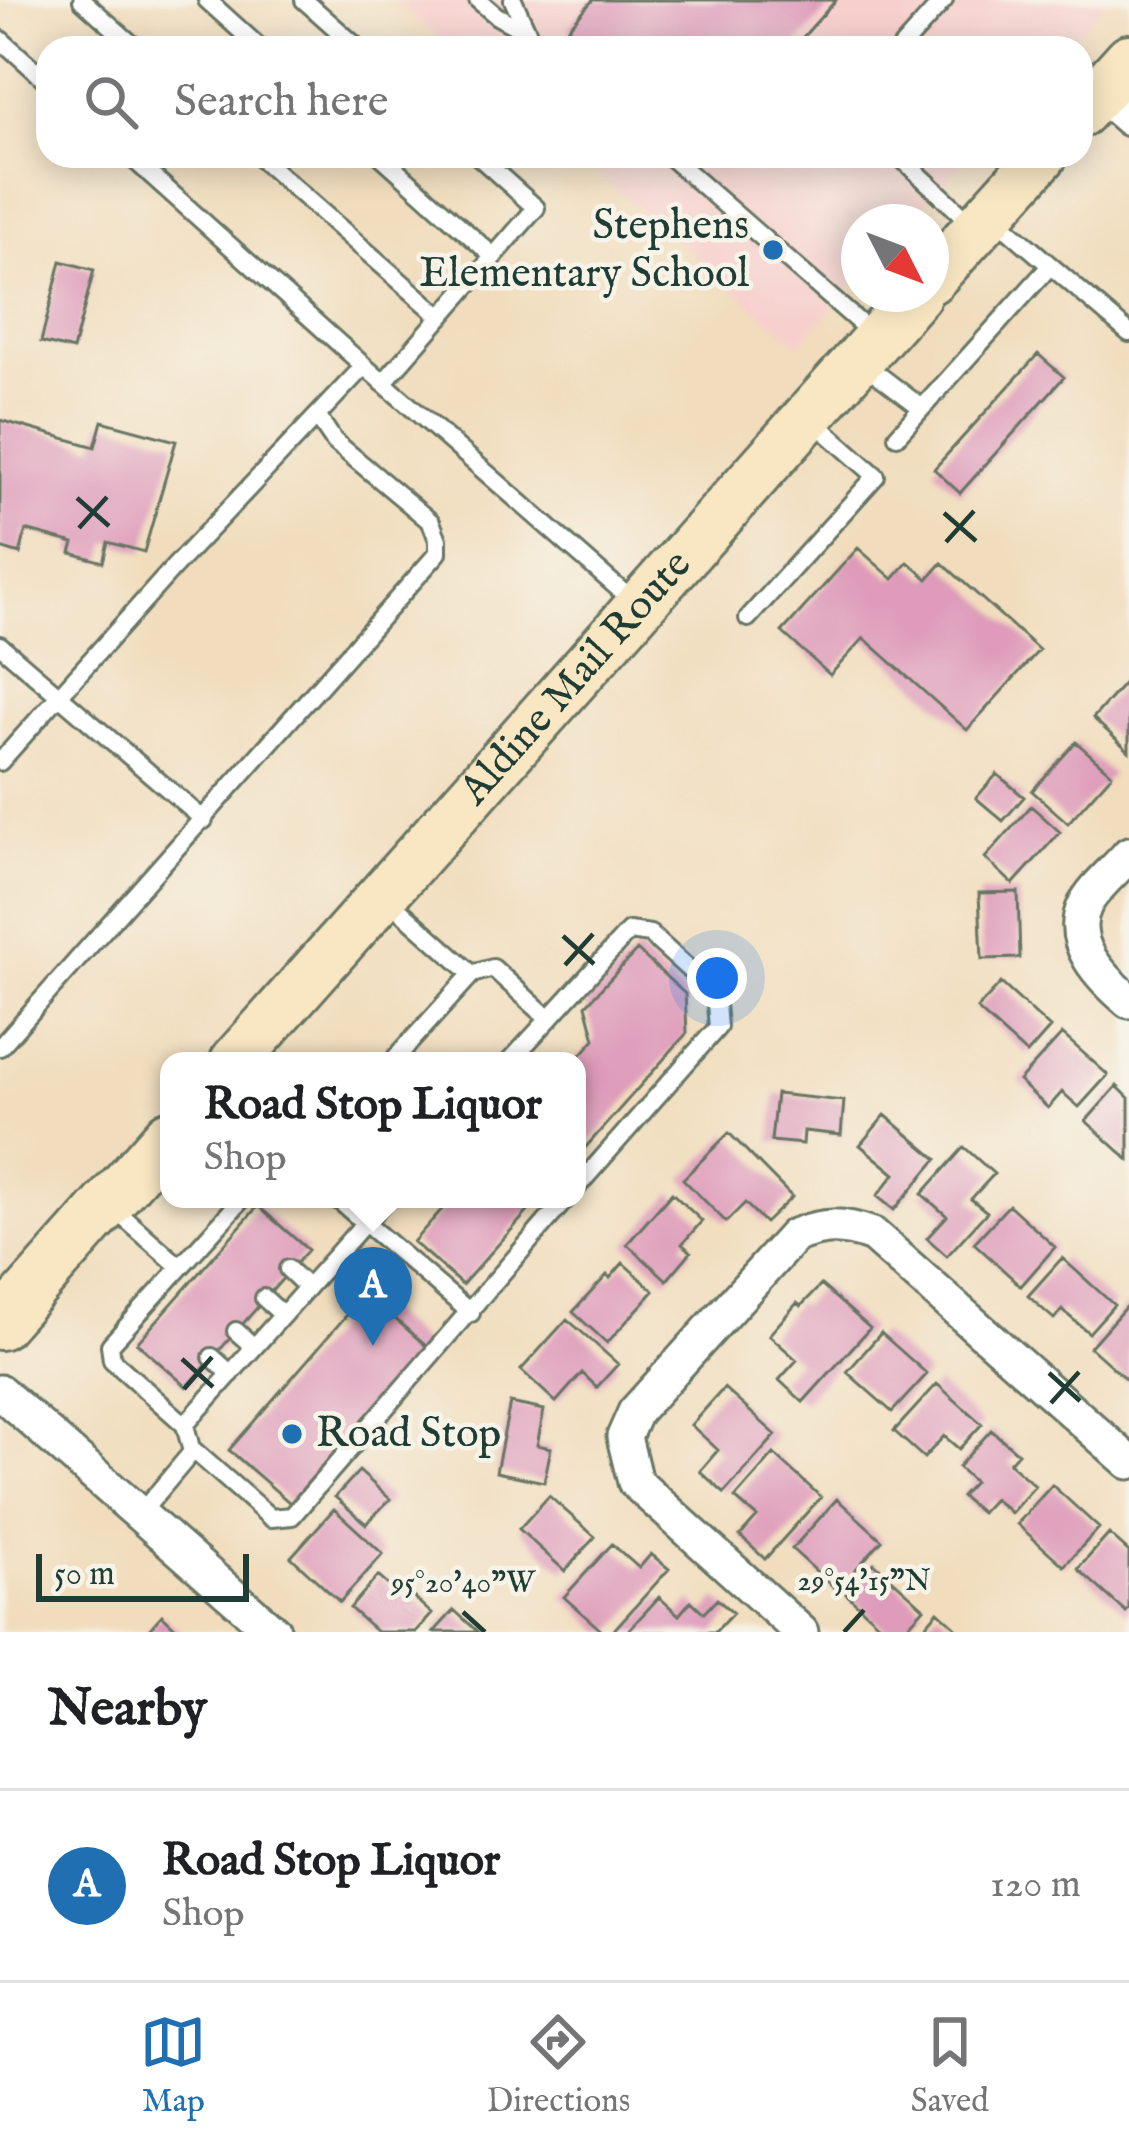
<!DOCTYPE html>
<html lang="en">
<head>
<meta charset="utf-8">
<style>
  body { margin:0; font-family:"IM FELL English",serif; background:#f6f6f6; color:#202124 }
  .compass { position:absolute; left:841px; top:204px; width:108px; height:108px; border-radius:50%; background:#fff; box-shadow:0 6px 30px #0003; rotate:132deg }
  .scale { position:absolute; left:36px; bottom:30px; width:213px; box-sizing:border-box; padding-left:12px; border:6px solid #1f3d34; border-top:0; font-size:33px; line-height:42px; white-space:nowrap; color:#1f3d34; -webkit-text-stroke:9px #f7f3e8; paint-order:stroke }
  .you { position:absolute; left:717px; top:978px; width:42px; height:42px; margin:-30px; border:9px solid #fff; border-radius:50%; background:#1a73e8; box-shadow:0 0 0 18px #1a73e833 }
  .badge { display:grid; place-items:center; width:78px; height:78px; border-radius:50%; background:#1f6fb2; color:#fff; font-size:39px; font-weight:700 }
  .pin { position:absolute; translate:-50% -99px; filter:drop-shadow(0 3px 6px #0008) }
  .pin::after { content:''; position:absolute; top:63px; width:42px; height:36px; background:inherit; clip-path:polygon(0 0,100% 0,50% 100%) }
  .popup { position:absolute; left:160px; top:1052px; width:426px; height:156px; box-sizing:border-box; display:grid; place-content:center; border-radius:24px; background:#fff; filter:drop-shadow(0 3px 9px #0005); font-size:39px; white-space:nowrap; color:#757577 }
  .popup b { font-size:45px; color:#202124 }
  .popup::after { content:''; position:absolute; left:50%; top:100%; margin-left:-24px; border:24px solid transparent; border-top-color:#fff }
  .list { margin:0; padding:0; list-style:none }
  h2 { display:flex; justify-content:space-between; align-items:center; height:156px; margin:0; padding:0 48px; font-size:51px }
  h2 small { font-size:39px; font-weight:400; color:#757577 }
  .list li { display:grid; grid-template-columns:78px 1fr auto; gap:36px; align-items:center; box-sizing:border-box; height:192px; padding:0 48px; border-top:3px solid #e0e0e0 }
  .list b { display:block; font-size:45px; white-space:nowrap }
  .list p { margin:0; font-size:39px; white-space:nowrap; color:#757577 }
  .list em { font-size:39px; font-style:normal; color:#757577 }
  .icon { flex:none; width:66px; height:66px; fill:none; stroke:currentColor; stroke-width:2; stroke-linecap:round; stroke-linejoin:round }
  .map { position:relative; flex:none; width:1129px; height:1632px; overflow:hidden }
  .search { position:absolute; background:#fff; box-shadow:0 6px 30px #0003; left:36px; right:36px; top:36px; height:132px; display:flex; align-items:center; gap:30px; box-sizing:border-box; padding:0 42px; border-radius:36px; color:#757577; font-size:45px }
  .sheet { height:348px; background:#fff }
  nav { display:flex; justify-content:space-around; align-items:center; box-sizing:border-box; height:168px; border-top:3px solid #e0e0e0; background:#fff; font-size:33px; color:#757577 }
  nav a { display:grid; justify-items:center; gap:6px }
  nav .on { color:#1f6fb2 }
  .map>svg:first-child { display:block }
</style>
</head>
<body>
<div class="map">
<svg width="1129" height="1632" viewBox="0 0 1129 1632">
  <rect width="100%" height="100%" fill="#f7f3e8"/>
  <filter id="ink" filterUnits="userSpaceOnUse"><feTurbulence type="fractalNoise" baseFrequency=".00833" numOctaves="2"/><feDisplacementMap in="SourceGraphic" scale="24" xChannelSelector="R" yChannelSelector="G"/><feConvolveMatrix kernelMatrix="1 2 1 2 8 2 1 2 1" color-interpolation-filters="sRGB"/></filter>
  <filter id="wash" filterUnits="userSpaceOnUse"><feTurbulence type="fractalNoise" baseFrequency=".004" numOctaves="4" result="noise"/><feDisplacementMap in="SourceGraphic" scale="48" xChannelSelector="R" yChannelSelector="G"/><feGaussianBlur stdDeviation="2.7" result="paint"/><feColorMatrix in="noise" values="0 0 0 0 0 0 0 0 0 0 0 0 0 0 0 0 0 1.4 0 .05"/><feComposite in="paint" operator="in"/></filter>
  <g filter="url(#wash)">
    <rect width="100%" height="100%" fill="#f1ddbd"/>
    <path fill="#f7d0ce" d="M393 0H1107L1065 48H450Z
      M577 156H968L909 222H859V278L799 345Z"/>
    <g id="blocks">
      <path fill="#de9bba" d="M593 0H836L796 45 799 48H591L568 28Z
        M61 261 94 270 73 350 41 342Z
        M1038 354 1064 377 960 493 934 469Z
        M0 420 95 447 102 421 176 441 144 552 108 542 103 562 71 553 74 543 26 530 20 554 0 548Z
        M858 548 893 579 908 562 928 579 942 563 1039 650 967 730 864 638 830 675 782 632Z
        M1129 678V751L1093 718Z
        M1076 742 1112 774 1068 823 1032 791Z
        M997 774 1024 797 1003 821 976 798Z
        M1031 806 1060 832 1013 884 985 858Z
        M1018 892 1020 958 982 959 979 893Z
        M637 950 685 994 687 1033 577 1157V1059L595 1039 586 1005Z
        M1001 983 1050 1028 1027 1054 977 1009Z
        M1062 1034 1108 1075 1079 1107 1062 1092 1048 1108 1019 1081Z
        M1117 1086 1129 1098V1160L1086 1121Z
        M776 1094 844 1101 841 1135 804 1131 803 1144 771 1141Z
        M885 1115 937 1159 894 1210 877 1196 895 1174 860 1145Z
        M729 1133 792 1197 765 1223 745 1203 726 1222 683 1179Z
        M964 1147 994 1174 971 1199 987 1212 947 1256 927 1238 947 1216 922 1194Z
        M672 1193 702 1221 682 1244 691 1252 667 1280 627 1244Z
        M451 1199H539L462 1285 413 1242Z
        M1009 1205 1055 1247 1021 1286 974 1243Z
        M258 1206 308 1250 187 1387 137 1343Z
        M1062 1258 1114 1305 1089 1333 1062 1310 1054 1319 1028 1296Z
        M623 1263 654 1291 607 1343 573 1312 607 1275 610 1278Z
        M821 1285 870 1328 803 1402 779 1380 797 1360 769 1335 797 1303 801 1306Z
        M366 1293 427 1347 290 1503 229 1450Z
        M1129 1303V1382L1090 1347Z
        M567 1319 618 1364 597 1387 582 1373 556 1402 521 1370Z
        M881 1333 927 1374 892 1412 847 1372Z
        M937 1384 982 1424 959 1449 944 1436 924 1458 894 1431Z
        M724 1388 776 1435 724 1493 700 1471 718 1450 691 1425Z
        M510 1403 544 1410 537 1445 551 1448 544 1482 496 1472Z
        M991 1430 1018 1453 1009 1463 1035 1486 1011 1513 994 1499 981 1513 961 1496 974 1482 958 1467Z
        M774 1454 821 1497 765 1559 740 1536 757 1517 735 1498Z
        M359 1471 390 1499 366 1524 335 1497Z
        M1052 1485 1099 1528 1064 1566 1017 1524Z
        M549 1496 595 1537 565 1571 519 1529Z
        M837 1499 882 1540 837 1590 792 1549Z
        M334 1509 383 1554 340 1602 291 1557Z
        M1109 1534 1129 1552V1609L1126 1612 1078 1569Z
        M612 1544 639 1568 651 1554 669 1569 612 1632H603L564 1597Z
        M874 1563 924 1608 902 1632H888L846 1594Z
        M378 1576 395 1591 400 1585 432 1614 416 1632H377L350 1608Z
        M659 1597 679 1615 691 1601 704 1613 717 1599 733 1613 715 1632H627Z
        M454 1610 478 1632H434Z
        M938 1611 961 1632H920Z
        M162 1615 180 1632H147Z"/>
    </g>
  </g>
  <g filter="url(#ink)">
    <use href="#blocks" fill-opacity="0" stroke="#687564" stroke-width="3"/>
    <g fill="none" stroke-linecap="round" stroke-linejoin="round">
      <g stroke="#687564" stroke-width="22">
        <path id="lane" d="M82 0 136 48
          M207 0 260 48
          M304 0 358 48
          M478 0 497 16 528 33 513 0
          M0 39 48 82
          M901 48 944 0
          M130 156 364 366
          M258 156 441 317
          M381 156 494 257
          M669 156 877 338
          M899 156 973 225
          M995 218 1129 333
          M860 361 922 408
          M383 383 536 208 478 156
          M897 436 1050 266
          M748 618 876 476 809 417
          M0 645 204 820
          M0 762 173 568 364 366 634 602
          M383 895 472 974 493 968 549 1019 510 1061
          M549 1019 629 931 650 934 715 993 718 1027 577 1187
          M0 1047 438 553V540L431 522 334 441 317 416
          M393 1061 472 974
          M337 1199 471 1313
          M113 1208 180 1267
          M288 1269 307 1287
          M264 1298 283 1315
          M236 1331 254 1347
          M212 1357 231 1374
          M185 1425 112 1360 110 1345 242 1199
          M191 1448 271 1518 292 1516 566 1199
          M140 1514 192 1452 185 1425 386 1199"/>
      </g>
      <g stroke="#687564" stroke-width="39">
        <path id="street" d="M1099 93 1129 119
          M1129 854C1116 870 1094 887 1085 905 1066 943 1103 979 1129 1001
          M0 1392 274 1632
          M801 1632 635 1482 624 1437 635 1412 794 1236C824 1224 842 1224 873 1235L1129 1462"/>
      </g>
      <g stroke="#687564" stroke-width="54">
        <g id="secondary">
          <path d="M1081 112 1129 59"/>
          <path d="M931 279 1042 156"/>
          <path id="s1" d="M235 1061 917 294"/>
          <path d="M0 1325 169 1135"/>
        </g>
      </g>
      <use href="#lane" stroke="#fff" stroke-width="16"/>
      <use href="#street" stroke="#fff" stroke-width="33"/>
      <use href="#secondary" stroke="#f9e7c3" stroke-width="48"/>
    </g>
  </g>
  <path fill="none" stroke="#1f3d34" stroke-width="4.5" d="M77 498 109 526M944 513 976 541M79 528 107 497M946 542 974 511M563 936 594 964M565 965 593 934M182 1359 213 1387M1049 1373 1080 1401M184 1389 212 1357M1051 1403 1079 1372M463 1612 485 1632M844 1632 864 1610"/>
  <g fill="#1f6fb2" stroke="#f7f3e8" stroke-width="4.5">
    <circle cx="773" cy="250" r="12"/>
    <circle cx="292" cy="1434" r="12"/>
  </g>
  <g text-anchor="middle" dominant-baseline="central" stroke-width="9" stroke-linejoin="round" paint-order="stroke">
    <g font-size="42" fill="#1f3d34" stroke="#f7f3e8" text-anchor="end">
      <text x="749" y="226">Stephens<tspan x="749" dy="48">Elementary School</tspan></text>
      <text x="316" y="1434" text-anchor="start">Road Stop</text>
    </g>
    <g font-size="42" fill="#1f3d34" stroke="#f7f3e8">
      <text stroke="none"><textPath href="#s1" startOffset="513">Aldine Mail Route</textPath></text>
    </g>
  </g>
  <g font-size="30" text-anchor="middle" fill="#1f3d34" stroke="#f7f3e8" stroke-width="9" stroke-linejoin="round" paint-order="stroke">
    <text x="864" y="1590">29°54'15"N</text>
    <text x="463" y="1592">95°20'40"W</text>
  </g>
</svg>
<svg class="compass" viewBox="-18 -18 36 36"><path d="M0-13l5 13h-10z" fill="#e53935"/><path d="M0 13l5-13h-10z" fill="#757577"/></svg>
<div class="scale">50 m</div>
<div class="you"></div>
<div class="pin badge" style="left:373px;top:1346px">A</div>
<div class="popup"><b>Road Stop Liquor</b>Shop</div>
<div class="search"><svg class="icon" aria-label="search" viewBox="0 0 24 24"><circle cx="10" cy="10" r="6"/><path d="M15 15l6 6"/></svg>Search here</div>
</div>
<section class="sheet">
<h2>Nearby<small></small></h2>
<ul class="list">
<li><span class="badge">A</span><div><b>Road Stop Liquor</b><p>Shop</p></div><em>120 m</em></li>
</ul>
</section>
<nav>
<a class="on"><svg class="icon" aria-label="map" viewBox="0 0 24 24"><path d="M3 6l6-2 6 2 6-2v14l-6 2-6-2-6 2zM9 4v14M15 6v14"/></svg>Map</a>
<a><svg class="icon" aria-label="directions" viewBox="0 0 24 24"><path d="M12 3l9 9-9 9-9-9zM9 14v-3h6M13 9l2 2-2 2"/></svg>Directions</a>
<a><svg class="icon" aria-label="saved" viewBox="0 0 24 24"><path d="M7 4h10v16l-5-4-5 4z"/></svg>Saved</a>
</nav>
</body>
</html>
